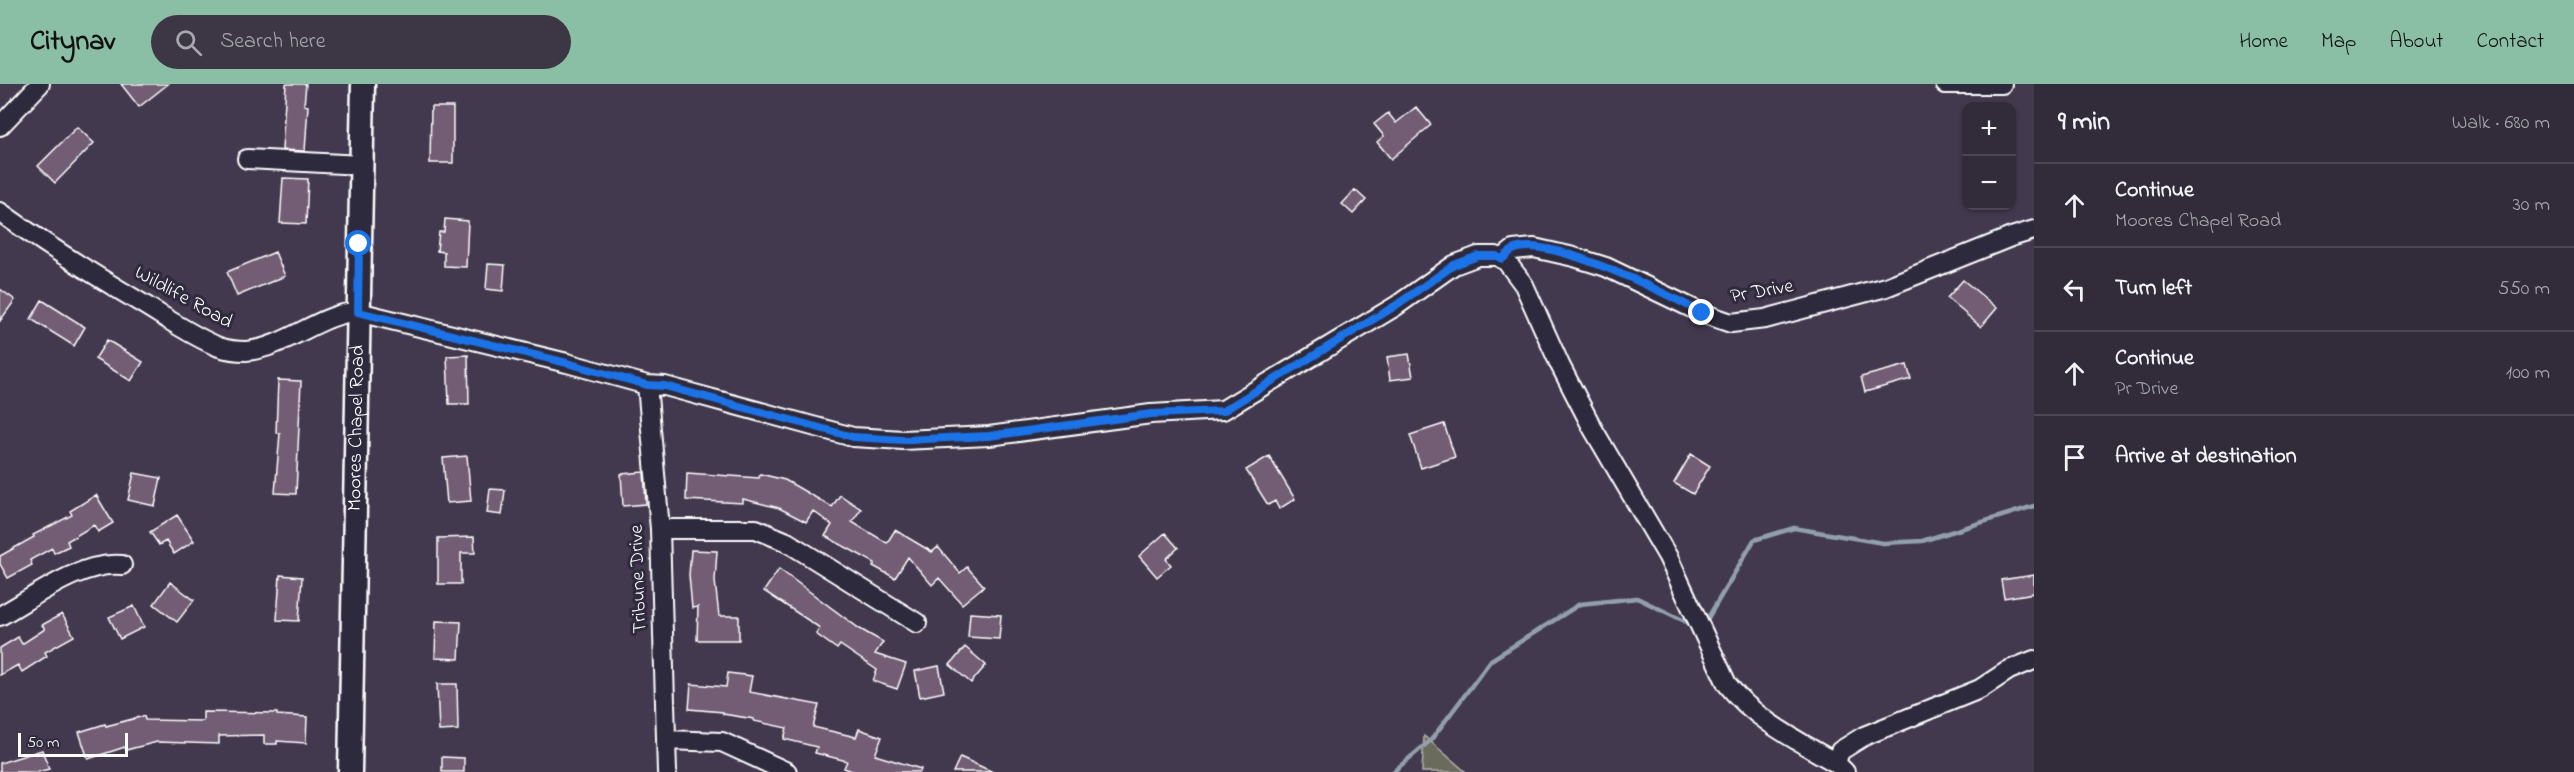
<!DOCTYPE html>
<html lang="en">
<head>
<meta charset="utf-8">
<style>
  body { margin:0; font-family:"Indie Flower",sans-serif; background:#3d3745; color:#f1f3f6 }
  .controls { position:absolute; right:18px; top:18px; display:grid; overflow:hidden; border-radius:12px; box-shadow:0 2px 4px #0004 }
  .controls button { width:54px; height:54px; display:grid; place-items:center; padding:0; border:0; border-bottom:2px solid #4d4754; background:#322b3a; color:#f1f3f6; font:30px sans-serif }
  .scale { position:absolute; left:18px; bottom:15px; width:110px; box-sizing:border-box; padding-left:6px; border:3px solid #fff; border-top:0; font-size:16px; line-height:21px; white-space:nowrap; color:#fff; -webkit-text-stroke:4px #2f2a3d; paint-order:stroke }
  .stop { position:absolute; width:18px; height:18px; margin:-14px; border:4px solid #1a73e8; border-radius:50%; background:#fff }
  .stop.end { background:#1a73e8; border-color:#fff; box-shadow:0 2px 6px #0008 }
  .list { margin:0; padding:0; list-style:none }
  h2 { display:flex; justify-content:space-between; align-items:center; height:78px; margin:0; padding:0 24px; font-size:26px }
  h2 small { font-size:20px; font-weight:400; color:#a8a7af }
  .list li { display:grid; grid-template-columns:39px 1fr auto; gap:18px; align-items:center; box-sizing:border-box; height:84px; padding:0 24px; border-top:2px solid #4d4754 }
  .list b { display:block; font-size:22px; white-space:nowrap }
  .list p { margin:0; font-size:20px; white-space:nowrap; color:#a8a7af }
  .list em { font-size:20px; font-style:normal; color:#a8a7af }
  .icon { flex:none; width:33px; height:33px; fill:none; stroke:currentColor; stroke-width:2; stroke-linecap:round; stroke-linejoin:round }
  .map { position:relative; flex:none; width:2034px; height:688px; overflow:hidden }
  header { display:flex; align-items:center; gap:36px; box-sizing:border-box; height:84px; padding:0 30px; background:#8abfa5; color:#111 }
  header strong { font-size:28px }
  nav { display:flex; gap:33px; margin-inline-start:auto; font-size:21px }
  .search { width:420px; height:54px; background:#3d3745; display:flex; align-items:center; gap:15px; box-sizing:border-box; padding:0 21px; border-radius:33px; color:#a8a7af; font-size:22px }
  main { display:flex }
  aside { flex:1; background:#322b3a }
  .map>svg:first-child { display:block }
</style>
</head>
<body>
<header>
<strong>Citynav</strong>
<div class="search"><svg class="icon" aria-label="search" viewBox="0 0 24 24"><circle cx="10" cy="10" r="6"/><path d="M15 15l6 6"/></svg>Search here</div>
<nav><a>Home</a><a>Map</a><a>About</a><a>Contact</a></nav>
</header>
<main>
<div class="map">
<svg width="2034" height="688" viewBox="0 0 2034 688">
  <rect width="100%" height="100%" fill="#43394e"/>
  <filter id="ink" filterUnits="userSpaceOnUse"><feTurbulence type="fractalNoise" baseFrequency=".0167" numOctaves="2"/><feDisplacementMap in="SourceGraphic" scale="12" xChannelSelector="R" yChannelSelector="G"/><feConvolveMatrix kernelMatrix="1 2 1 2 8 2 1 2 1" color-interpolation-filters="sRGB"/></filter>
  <g filter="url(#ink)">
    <path fill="#6a6b5d" stroke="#b4b5ae" stroke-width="1.5" d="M1424 652 1466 688H1422Z"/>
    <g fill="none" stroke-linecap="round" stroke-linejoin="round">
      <path stroke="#92a0ac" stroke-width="4.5" d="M1705 539 1754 456 1794 444 1883 459 1922 457 2034 422
        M1393 688 1431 656 1491 576 1580 520 1637 514 1693 541"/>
    </g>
    <path fill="#735d74" stroke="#fff" stroke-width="1.5" d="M121 0H168L139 23Z
      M286 0H306L304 21 308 22 305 67 282 66Z
      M431 23H453V79H430Z
      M1416 23 1431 41 1391 75 1377 58 1384 52 1374 40 1388 29 1396 39Z
      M77 43 94 59 55 99 38 82Z
      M283 94 308 95 306 140 280 139Z
      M1355 106 1366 116 1353 130 1342 120Z
      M445 135 468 137 466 183 444 182V168L437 167 439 148H444Z
      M275 168 285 192 237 212 227 188Z
      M488 180 505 181 503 207 486 205Z
      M1963 196 1997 224 1981 243 1947 214Z
      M0 205 15 216 0 237Z
      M42 216 85 243 74 262 31 235Z
      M107 256 143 278 131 297 95 275Z
      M1409 270 1413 293 1390 296 1387 273Z
      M468 271 469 320H449L447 272Z
      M1907 281 1911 295 1865 308 1861 293Z
      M278 296 301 297 296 410 275 409 280 349H276Z
      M1444 340 1455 373 1421 384 1410 351Z
      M1691 370 1710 382 1693 410 1674 399Z
      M467 372 471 417 447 419 443 374Z
      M1269 372 1295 415 1279 425 1275 417 1268 421 1246 386Z
      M644 388 646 420 623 422 621 390Z
      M134 389 161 394 155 422 128 416Z
      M687 389 759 394 760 390 785 396 832 423 840 411 861 425 852 438 887 459 895 446 932 468 938 463 960 489 967 483 984 502 962 520 939 494 932 501 908 473 895 494 873 482 875 479 825 452 832 441 813 427 806 438 779 424 743 415V419L686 416Z
      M490 405 505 406 502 431 487 429Z
      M96 411 113 439 98 448 94 441 67 457 69 462 54 469 52 464 30 476 32 481 8 494 0 480V472L34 453 33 451 72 431 70 427Z
      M177 431 194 457 174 470 166 457 159 461 150 448Z
      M1165 449 1178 464 1166 475 1171 481 1157 493 1139 472Z
      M474 453 475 469H461V500H438V454Z
      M691 466 717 467 715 497 719 532H739V556H697L698 523 692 524 689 491Z
      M779 485 860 545 883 558 875 570 906 580 897 605 873 597 877 586 840 561 837 565 816 550 820 544 764 507Z
      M280 491 302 493 299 537 277 536Z
      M2034 491V509L2004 514 2001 496Z
      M170 498 194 516 177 538 154 520Z
      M134 522 144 543 120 555 109 533Z
      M970 529 1001 531 999 555 968 553Z
      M62 530 74 552 45 568 47 572 22 588 18 581 0 591V564L18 553 22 560 45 545 42 541Z
      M436 537 461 538 459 575 435 574Z
      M965 563 986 581 971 599 950 581Z
      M939 582 944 608 920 613 915 587Z
      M728 589 752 592 749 608 819 621 813 643 856 653 859 645 882 653 875 671 921 685 920 688H855L844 684 847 677 815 669 817 663 784 655 787 644 754 637V635L723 630V628L689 625 691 600 726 603Z
      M437 600H457L458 646 439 647Z
      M203 628 277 629V631L307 633 306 659 277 657V660H264V651L219 652V660L157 658 126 666 125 663 88 675 79 648 105 640 106 642 144 632 145 636 203 637Z
      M42 666 49 685 38 688H0V679Z
      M442 673 464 674V688H442Z
      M960 673 993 688H953Z"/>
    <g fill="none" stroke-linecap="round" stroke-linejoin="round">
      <g stroke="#fff" stroke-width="22">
        <path id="minor" d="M1945 0H2002
          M0 42 40 0
          M247 75 361 81
          M0 128C46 161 94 191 143 220 168 235 192 252 219 263 228 266 237 267 246 267 286 264 322 228 358 228L567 279 647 301 665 302 853 353 903 356 989 352 1151 330 1223 326 1396 222 1454 181 1478 172H1496L1506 177 1524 201 1560 281 1593 345 1668 473 1727 600C1754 635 1798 657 1836 679L1845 688
          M1502 175 1513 166 1534 164 1574 173 1606 183 1702 229 1731 239 1765 235 1886 203 2011 153 2034 146
          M647 301 660 445 667 688
          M660 445H756L787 458 917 539
          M0 532C36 512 81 477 122 481
          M666 656 722 658 787 688
          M1836 679 1840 667 1864 652 1980 605 2009 586 2034 576"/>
      </g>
      <g stroke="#fff" stroke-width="27">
        <g id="major">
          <path id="s1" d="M350 688 363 0"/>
        </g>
      </g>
      <use href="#minor" stroke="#2f2a3d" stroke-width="18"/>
      <use href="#major" stroke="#2f2a3d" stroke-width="22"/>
    </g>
  </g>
  <g fill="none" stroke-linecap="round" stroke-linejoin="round" filter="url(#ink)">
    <path stroke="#1a73e8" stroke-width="8" d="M359 160 358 228 567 279 647 301 665 302 853 353 903 356 989 352 1151 330 1223 327 1395 222 1454 181 1478 172H1496L1502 175C1505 173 1509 168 1513 166 1547 149 1669 211 1702 229"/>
  </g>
  <g text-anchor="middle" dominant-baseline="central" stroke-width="6" stroke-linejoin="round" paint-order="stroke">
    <g font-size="20" fill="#fff" stroke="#2f2a3d">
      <text transform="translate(1762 208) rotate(-10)">Pr Drive</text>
      <text transform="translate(183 214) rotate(29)">Wildlife Road</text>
      <text stroke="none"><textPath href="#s1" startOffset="344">Moores Chapel Road</textPath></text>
      <text transform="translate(639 495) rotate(-92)">Tribune Drive</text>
    </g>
  </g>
</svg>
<div class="controls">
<button>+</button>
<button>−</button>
</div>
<div class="scale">50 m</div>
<div class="stop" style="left:359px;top:160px"></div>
<div class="stop end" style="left:1702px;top:229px"></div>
</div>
<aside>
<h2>9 min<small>Walk · 680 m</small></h2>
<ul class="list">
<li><svg class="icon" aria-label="ahead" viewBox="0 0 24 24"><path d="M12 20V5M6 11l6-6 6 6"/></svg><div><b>Continue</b><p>Moores Chapel Road</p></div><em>30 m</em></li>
<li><svg class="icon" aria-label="left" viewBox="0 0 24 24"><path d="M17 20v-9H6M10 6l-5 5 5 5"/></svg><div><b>Turn left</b></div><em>550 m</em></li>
<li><svg class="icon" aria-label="ahead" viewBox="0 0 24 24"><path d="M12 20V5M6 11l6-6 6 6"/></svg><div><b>Continue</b><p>Pr Drive</p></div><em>100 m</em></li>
<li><svg class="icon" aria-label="arrive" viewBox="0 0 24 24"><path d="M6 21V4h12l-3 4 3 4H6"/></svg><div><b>Arrive at destination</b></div></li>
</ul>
</aside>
</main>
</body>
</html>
